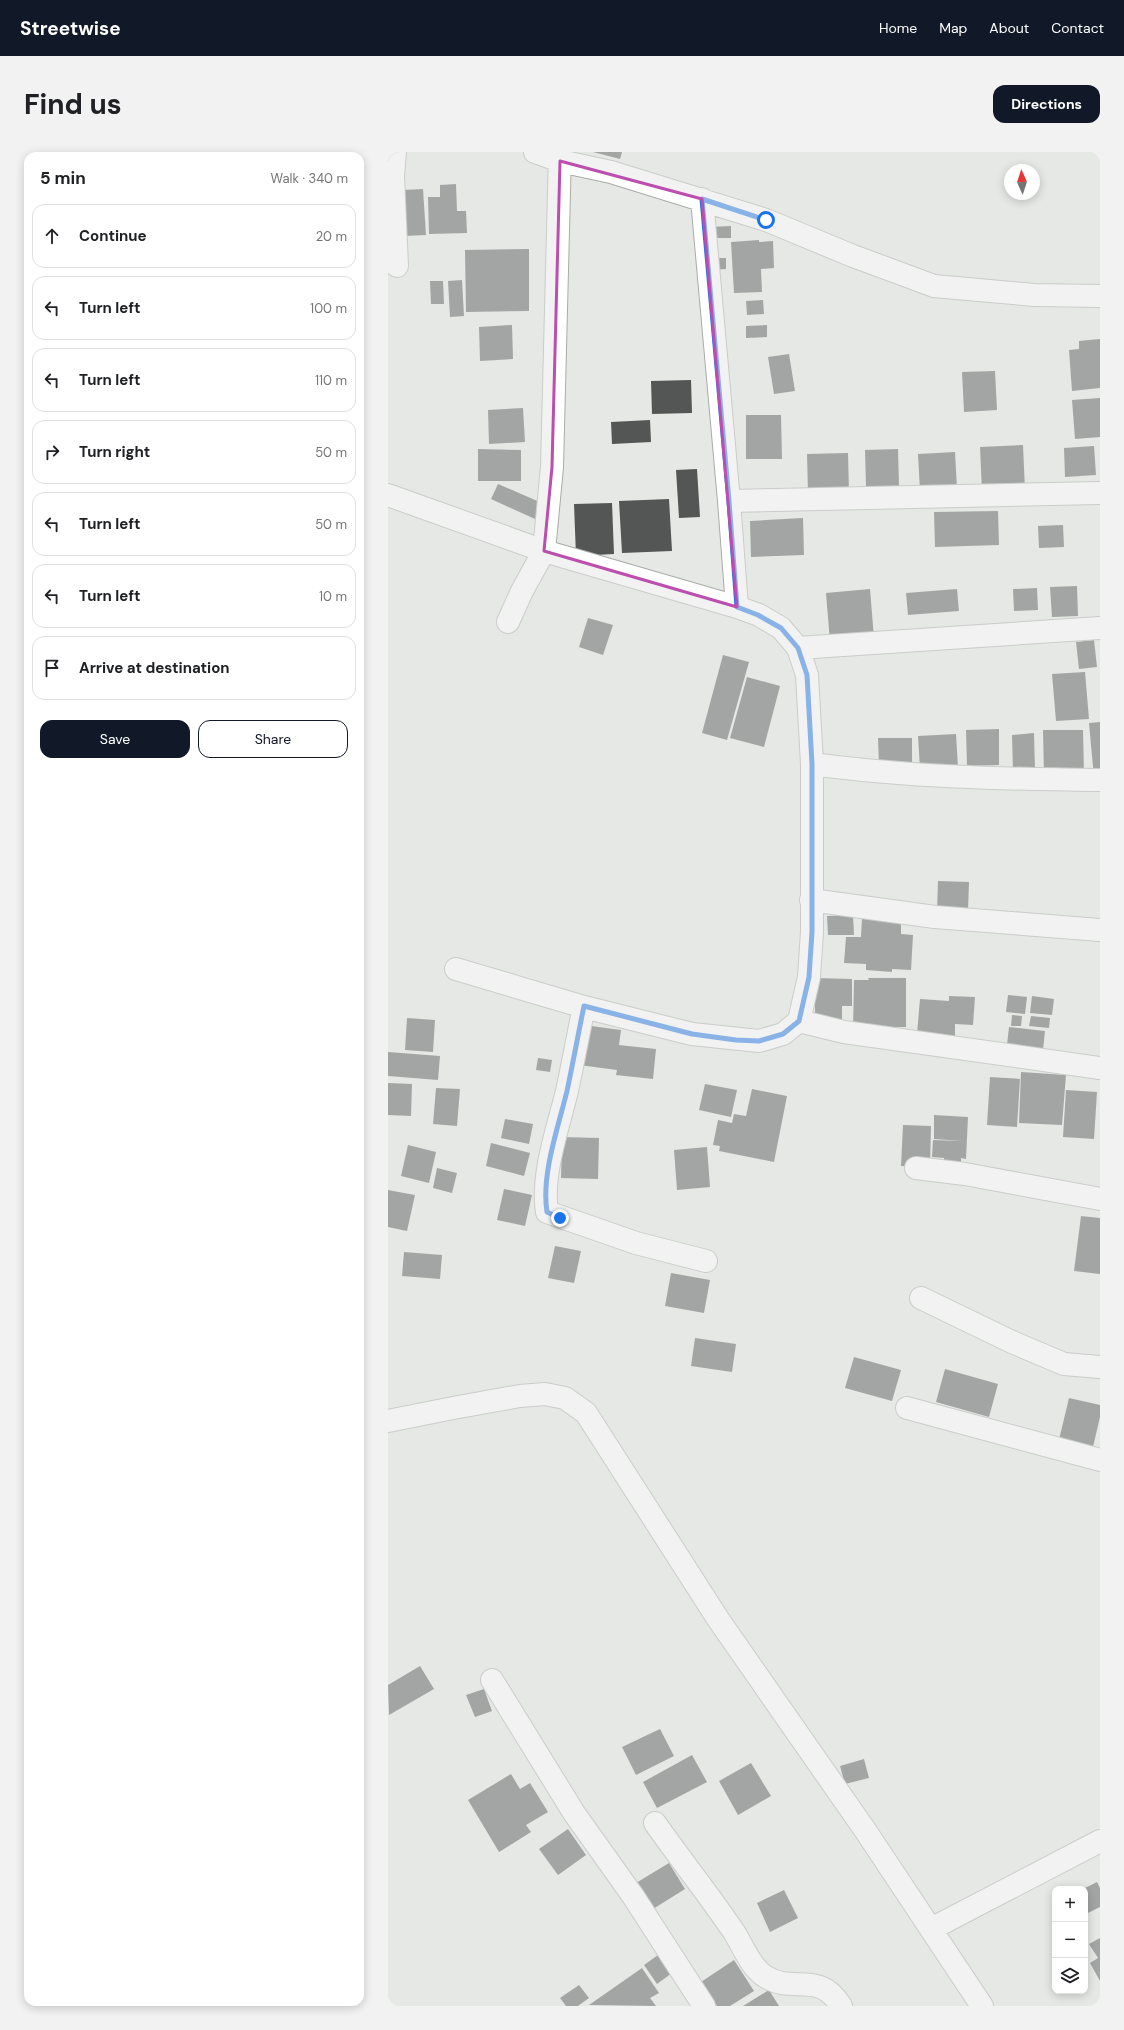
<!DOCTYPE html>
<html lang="en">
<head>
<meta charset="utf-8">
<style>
  body { margin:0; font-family:"DM Sans",sans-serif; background:#f2f2f2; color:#202124 }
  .controls { position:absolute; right:12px; bottom:12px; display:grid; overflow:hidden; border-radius:8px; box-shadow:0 2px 10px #0003 }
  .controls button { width:36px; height:36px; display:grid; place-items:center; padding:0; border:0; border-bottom:1px solid #e0e0e0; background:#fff; color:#202124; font:20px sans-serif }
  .compass { position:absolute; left:616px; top:12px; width:36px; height:36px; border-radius:50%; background:#fff; box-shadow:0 2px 10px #0003; rotate:357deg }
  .stop { position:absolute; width:12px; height:12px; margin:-9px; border:3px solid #1a73e8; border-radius:50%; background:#fff }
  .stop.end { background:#1a73e8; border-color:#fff; box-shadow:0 1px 4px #0008 }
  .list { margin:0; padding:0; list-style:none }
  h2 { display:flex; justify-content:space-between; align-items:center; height:52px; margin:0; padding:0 16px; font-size:17px }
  h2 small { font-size:13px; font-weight:400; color:#757577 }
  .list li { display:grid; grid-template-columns:26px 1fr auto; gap:12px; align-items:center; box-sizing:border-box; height:64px; margin:0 8px 8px; padding:0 8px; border:1px solid #e0e0e0; border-radius:12px }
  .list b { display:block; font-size:15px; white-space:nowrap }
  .list em { font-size:13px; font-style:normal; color:#757577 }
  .actions { display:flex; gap:8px; padding:12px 16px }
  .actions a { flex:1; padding:9px 0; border:1px solid #111827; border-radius:12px; text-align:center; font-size:14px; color:#111827 }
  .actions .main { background:#111827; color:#fff }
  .icon { flex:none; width:22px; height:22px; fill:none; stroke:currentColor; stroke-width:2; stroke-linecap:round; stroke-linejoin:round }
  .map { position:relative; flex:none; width:712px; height:1854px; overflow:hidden; border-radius:12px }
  header { display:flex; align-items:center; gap:24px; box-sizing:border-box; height:56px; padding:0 20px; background:#111827; color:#fff }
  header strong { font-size:19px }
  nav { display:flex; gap:22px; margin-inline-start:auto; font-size:14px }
  .intro { display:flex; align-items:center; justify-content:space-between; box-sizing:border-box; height:96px; padding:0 24px }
  h1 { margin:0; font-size:28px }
  .button { padding:10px 18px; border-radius:12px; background:#111827; color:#fff; font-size:14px; font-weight:700 }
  main { display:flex; gap:24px; padding:0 24px }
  aside { flex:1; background:#fff; border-radius:12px; box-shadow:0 2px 10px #0003 }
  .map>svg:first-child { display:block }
</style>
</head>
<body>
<header>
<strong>Streetwise</strong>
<nav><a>Home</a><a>Map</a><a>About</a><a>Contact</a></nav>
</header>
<div class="intro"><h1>Find us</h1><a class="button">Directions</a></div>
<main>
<aside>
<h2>5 min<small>Walk · 340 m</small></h2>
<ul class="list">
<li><svg class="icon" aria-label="ahead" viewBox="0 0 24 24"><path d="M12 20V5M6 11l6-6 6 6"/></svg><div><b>Continue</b></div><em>20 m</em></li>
<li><svg class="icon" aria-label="left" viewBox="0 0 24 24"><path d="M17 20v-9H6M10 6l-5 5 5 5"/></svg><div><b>Turn left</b></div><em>100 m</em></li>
<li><svg class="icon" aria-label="left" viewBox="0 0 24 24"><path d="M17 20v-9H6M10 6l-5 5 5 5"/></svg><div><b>Turn left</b></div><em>110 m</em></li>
<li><svg class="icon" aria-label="right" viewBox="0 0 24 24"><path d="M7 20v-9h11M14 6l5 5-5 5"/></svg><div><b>Turn right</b></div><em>50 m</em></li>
<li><svg class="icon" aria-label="left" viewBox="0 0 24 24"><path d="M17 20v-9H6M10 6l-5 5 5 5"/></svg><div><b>Turn left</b></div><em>50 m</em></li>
<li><svg class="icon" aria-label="left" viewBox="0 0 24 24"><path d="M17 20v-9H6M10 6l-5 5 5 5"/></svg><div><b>Turn left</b></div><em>10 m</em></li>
<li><svg class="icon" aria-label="arrive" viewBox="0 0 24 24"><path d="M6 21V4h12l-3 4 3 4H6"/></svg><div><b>Arrive at destination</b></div></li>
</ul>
<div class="actions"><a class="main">Save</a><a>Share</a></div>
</aside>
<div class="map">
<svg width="712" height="1854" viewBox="0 0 712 1854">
  <rect width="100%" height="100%" fill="#e5e8e5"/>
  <path fill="#535654" d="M205 0H234L232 7Z
    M68 32 69 59H78L79 81 41 82 40 45H52V33Z
    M35 37 38 83 17 84 15 38Z
    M343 74V86H321V75Z
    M371 88V90L385 89 386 116 373 117 374 140 346 141 343 90Z
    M141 97V159L78 160 77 98Z
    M322 106H338V117L323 118Z
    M74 128 76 164 62 165 60 129Z
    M42 129H55L56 152H43Z
    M375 148 376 162 359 163 358 149Z
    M124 173 125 207 92 209 91 175Z
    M379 173V185L358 186V174Z
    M712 187V236L684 239 681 198 691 197V189Z
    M401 202 407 239 386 242 380 205Z
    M607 219 609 258 576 260 574 220Z
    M303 228 304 261 264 262 263 229Z
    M712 246V285L687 287 684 248Z
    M135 256 137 290 101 292 100 258Z
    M358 263H393L394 307H358Z
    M262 268 263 290 224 292 223 270Z
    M635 293 637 338 594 340 592 295Z
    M706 294 708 323 677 325 676 296Z
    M90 297 133 298V329H90Z
    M510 297 511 334 478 335 477 298Z
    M567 300 569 337 532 339 530 302Z
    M460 301 461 340 420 341 419 302Z
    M309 317 312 365 291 366 288 318Z
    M110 332 154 351 147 367 103 347Z
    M281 347 284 399 234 401 231 349Z
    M224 351 226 402 188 404 186 352Z
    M610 359 611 393 547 395 546 360Z
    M415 366 416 403 363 405 362 369Z
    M675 373 676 395 651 396 650 374Z
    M689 434 690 464 664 465 662 435Z
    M649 436 650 458 626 459 625 437Z
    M482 437 486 486 442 490 438 441Z
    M569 437 571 459 520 463 518 441Z
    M200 466 225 473 215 503 191 495Z
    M706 488 709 515 691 517 688 490Z
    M335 503 361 510 339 588 314 581Z
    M697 520 701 567 668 569 664 522Z
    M359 525 392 534 376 595 342 586Z
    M712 570V625L706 626 701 571Z
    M611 577V613L579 614 578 578Z
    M655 578H695L696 622 656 623Z
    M646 581 647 618 625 619 624 583Z
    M568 582 570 615 532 617 530 584Z
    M490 586H524V613H491Z
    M550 729 581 730 580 760 549 759Z
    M465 763 466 783H440L439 764Z
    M474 766 513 768V782L525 783 523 818 504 817V820L478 818V812L456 811 458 785H473Z
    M427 826 464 827V854H454V869H427Z
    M480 826H518V875H494L465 878 466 828H481Z
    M620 843 639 845 637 862 618 860Z
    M561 844 587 845 585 873 567 872V884L529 882 532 847 561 849Z
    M644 844 666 847 664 863 642 861Z
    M624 863 634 864 633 874H623Z
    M643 864 662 866 661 876 641 874Z
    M19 866 47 868 45 900 17 898Z
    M196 873 233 878 231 893 268 897 265 927 228 923 229 918 191 913Z
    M621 875 657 879 655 898 619 893Z
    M0 900 52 904 50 928 0 924Z
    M150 906 164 908 162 920 148 918Z
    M633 920 678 923 674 973 631 971Z
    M602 925 632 927 629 975 599 973Z
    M0 931 24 932 23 964 0 963Z
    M317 932 349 938 343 965 311 958Z
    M48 936 72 937 69 974 45 972Z
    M364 937 399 944 386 1010 331 999 332 994 325 993 330 968 344 971 346 962 358 964Z
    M678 938 709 940 706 987 675 985Z
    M546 963 580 965 578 1007 573 1006V1017L556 1016V1006L544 1005 545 988 575 989 546 987Z
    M117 967 145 972 141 992 113 986Z
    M515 973 543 974 542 1015 513 1014Z
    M174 985 211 986 210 1027 173 1026Z
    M103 991 142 1001 136 1024 98 1014Z
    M20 993 48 1000 41 1031 13 1024Z
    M319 995 322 1035 289 1038 286 998Z
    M49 1016 69 1021 64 1041 45 1036Z
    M116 1037 144 1043 137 1074 109 1068Z
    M0 1038 27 1043 19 1079 0 1075Z
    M693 1064 712 1066V1122L686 1119Z
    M167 1094 193 1099 186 1131 160 1126Z
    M16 1100 54 1103 52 1127 14 1124Z
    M283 1121 322 1128 316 1161 277 1154Z
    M307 1186 348 1192 344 1220 303 1214Z
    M466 1205 513 1218 504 1249 457 1236Z
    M557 1217 610 1232 601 1265 548 1250Z
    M681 1246 712 1253V1265L704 1299 670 1292Z
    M32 1514 46 1537 1 1563 0 1533Z
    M96 1537 104 1559 87 1565 78 1543Z
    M272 1577 286 1604 248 1623 234 1595Z
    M304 1603 319 1630 269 1656 255 1630Z
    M476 1607 481 1626 457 1632 452 1614Z
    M363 1611 383 1644 350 1663 331 1629Z
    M123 1622 132 1637 142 1631 160 1660 138 1673 143 1680 111 1700 80 1648Z
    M180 1677 198 1703 170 1723 151 1697Z
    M281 1711 297 1737 265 1757 248 1731Z
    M709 1730 712 1736V1755L698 1762 697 1736Z
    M396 1738 410 1766 382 1780 369 1751Z
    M712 1786V1829L702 1811 710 1806 701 1792Z
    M270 1803 284 1821 269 1832 256 1813Z
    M346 1808 366 1839 342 1854H329L313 1830Z
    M254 1816 271 1841 262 1846 268 1854 201 1853Z
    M191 1833 201 1846 190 1854H178L172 1846Z
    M381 1838 391 1854H355Z"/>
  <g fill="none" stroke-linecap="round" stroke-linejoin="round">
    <g stroke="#a9aca9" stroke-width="24">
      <path id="street" d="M7 0 5 24 9 114
        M147 0 172 9 223 20 378 68 465 104 546 134 646 143 712 144
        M0 343 156 399 349 455
        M341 349 712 341
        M120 470 134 439 156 399 164 315 172 0
        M410 496 712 476
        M424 612C520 625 615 627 712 628
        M423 748 547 765 712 778
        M68 817 196 855 304 882 371 889 395 882 411 869 421 825 424 780V612L419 523 410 496 393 476 371 463 349 455 341 349 314 47
        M196 855C190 883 185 911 179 939 170 976 153 1023 159 1060L248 1091 318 1109
        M411 869 456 880 712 916
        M528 1016 577 1022 712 1047
        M533 1146 624 1190 676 1212 712 1215
        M519 1256 712 1308
        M0 1269 65 1256 132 1244 157 1242 177 1246 198 1261 330 1467 477 1678 594 1854
        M104 1528 186 1661 245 1744 316 1854
        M267 1671C293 1708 321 1743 346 1780 355 1794 363 1816 378 1825 406 1842 431 1818 453 1854
        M543 1777 712 1689"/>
    </g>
    <use href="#street" stroke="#fff" stroke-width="22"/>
  </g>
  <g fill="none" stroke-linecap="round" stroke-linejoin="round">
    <path stroke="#1a73e8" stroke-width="5" d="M172 1066 159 1060C153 1023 170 976 179 939 185 911 190 883 196 854L304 882 348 888 371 889 395 882 411 869 421 825 424 780V612L419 523 410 496 393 476 370 463 349 455 341 349 314 47 378 68"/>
  </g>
  <path d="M0 0H712V1854H0ZM172 9 314 47 349 455 156 399 164 315Z" fill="#e5e8e5" fill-opacity=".55" fill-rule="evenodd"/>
  <path fill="none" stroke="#bb4eae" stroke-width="3" stroke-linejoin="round" d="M172 9 314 47 349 455 156 399 164 315Z"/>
</svg>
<div class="controls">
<button>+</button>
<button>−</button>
<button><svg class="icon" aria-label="layers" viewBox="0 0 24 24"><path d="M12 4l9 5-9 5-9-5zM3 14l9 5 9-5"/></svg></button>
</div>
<svg class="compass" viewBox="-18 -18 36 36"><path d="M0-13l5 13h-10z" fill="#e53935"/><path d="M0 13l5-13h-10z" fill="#757577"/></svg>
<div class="stop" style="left:378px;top:68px"></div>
<div class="stop end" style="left:172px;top:1066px"></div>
</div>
</main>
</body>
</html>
